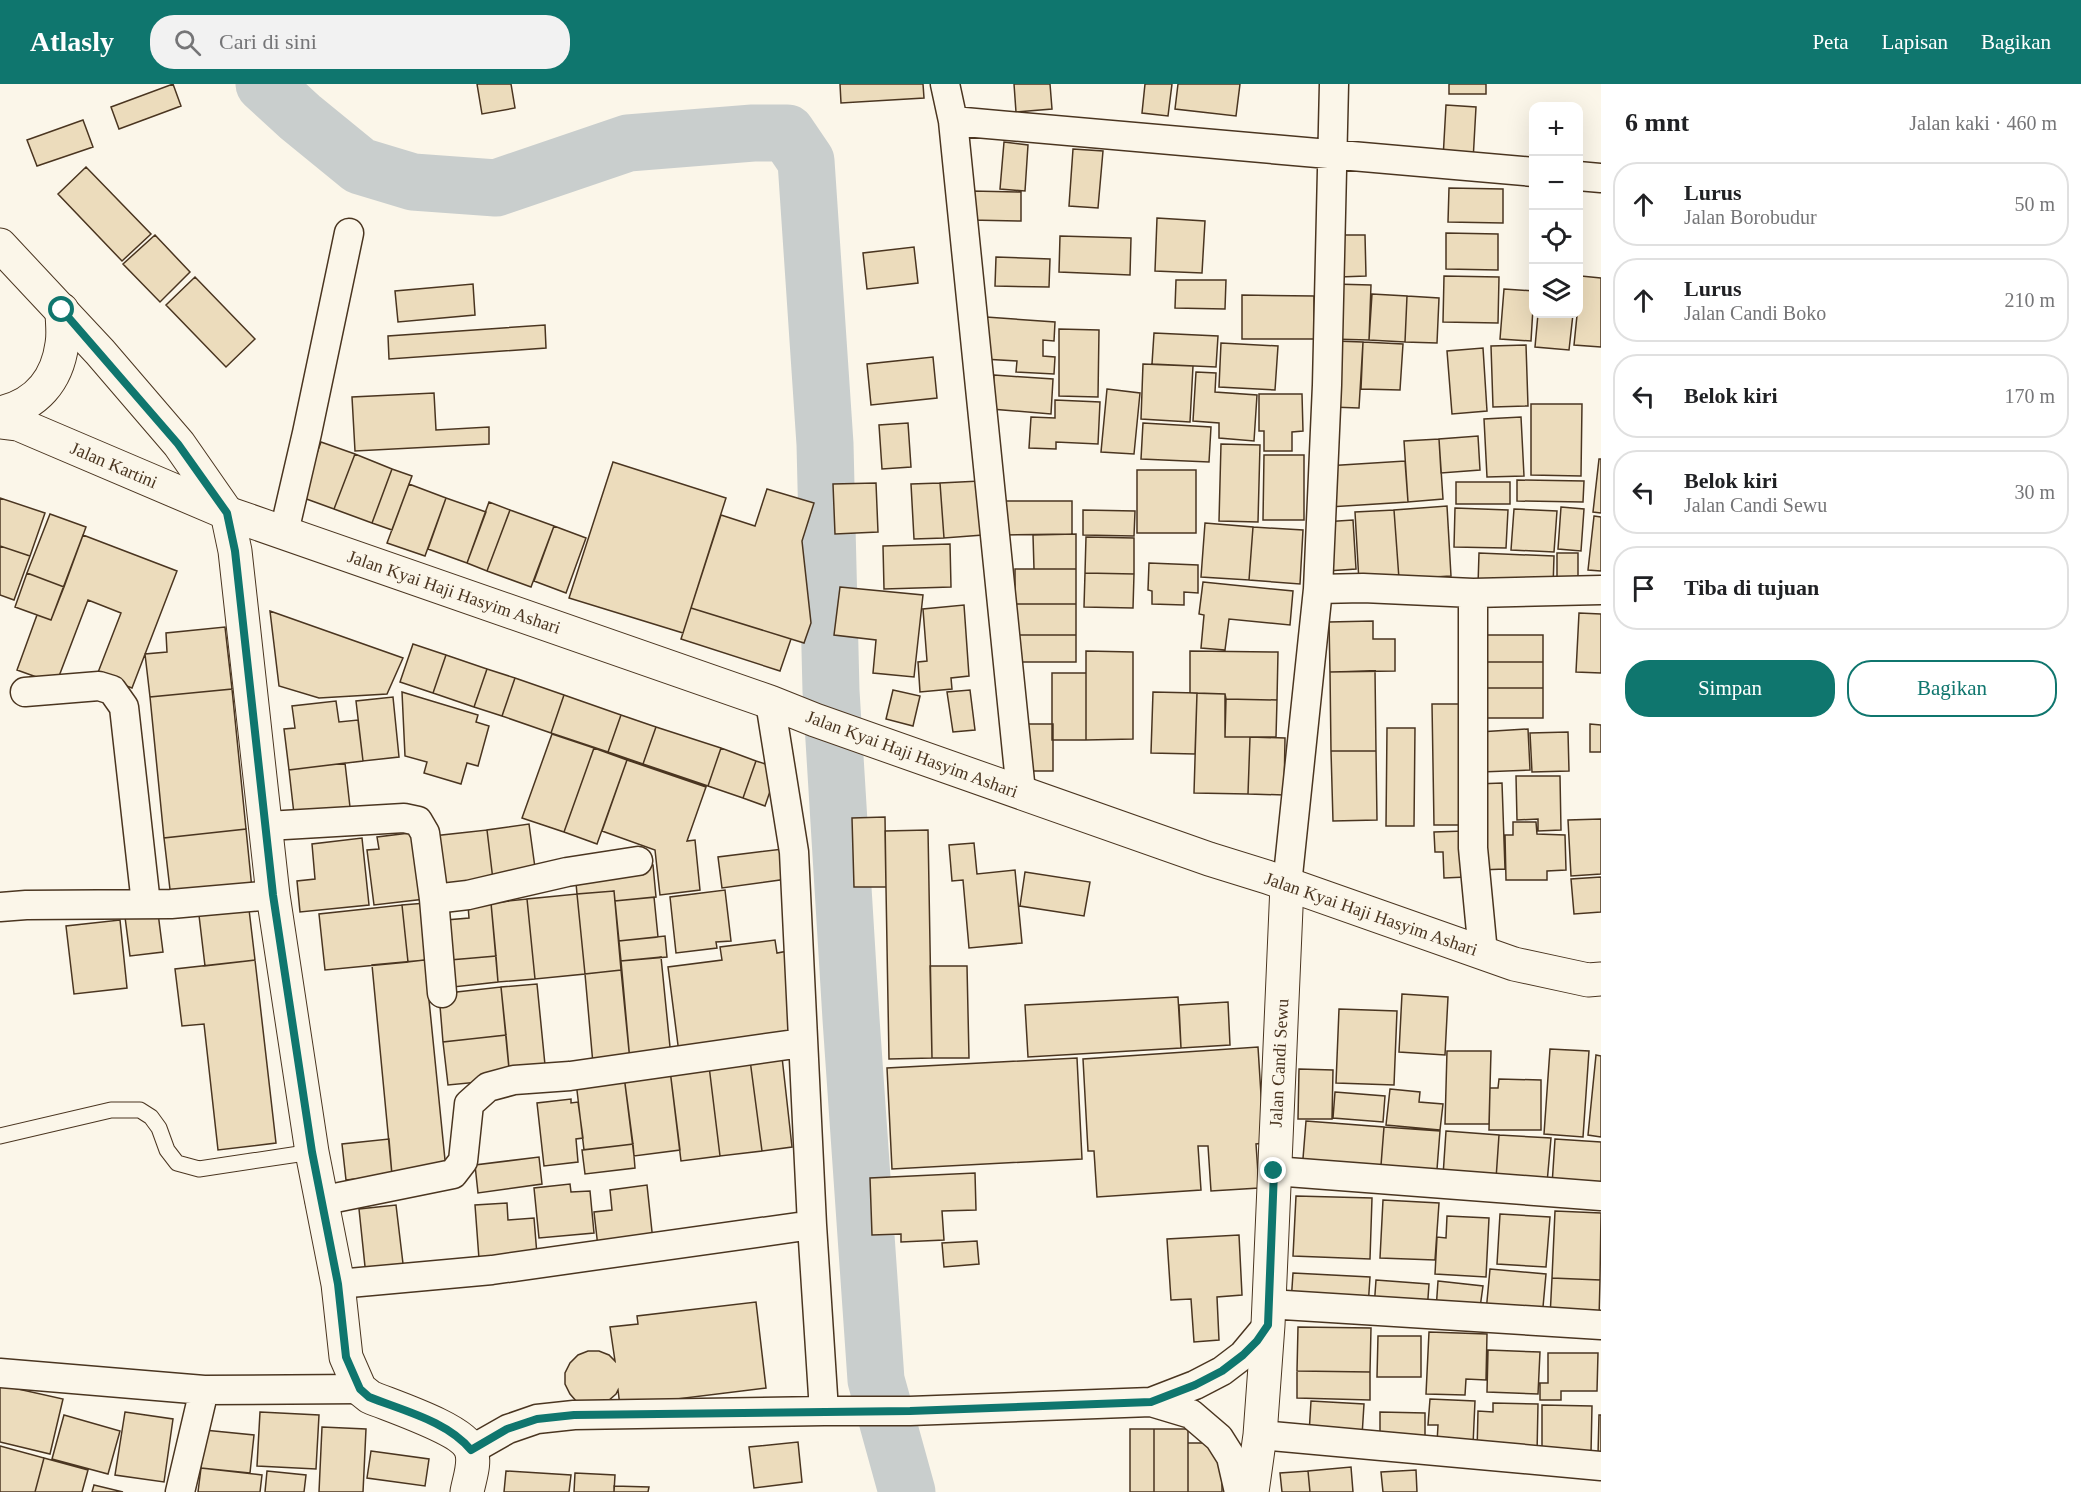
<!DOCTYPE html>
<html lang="id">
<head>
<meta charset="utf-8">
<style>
  body { margin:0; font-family:"Times New Roman",serif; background:#f2f2f2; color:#202124 }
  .controls { position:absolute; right:18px; top:18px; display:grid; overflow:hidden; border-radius:12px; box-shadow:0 6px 24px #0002 }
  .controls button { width:54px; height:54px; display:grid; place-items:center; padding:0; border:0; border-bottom:2px solid #e0e0e0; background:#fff; color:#202124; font:30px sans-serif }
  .stop { position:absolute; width:18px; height:18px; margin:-14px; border:4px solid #0f766e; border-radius:50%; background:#fff }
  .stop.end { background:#0f766e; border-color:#fff; box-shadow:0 2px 6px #0008 }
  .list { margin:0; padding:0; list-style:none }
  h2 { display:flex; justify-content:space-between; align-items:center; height:78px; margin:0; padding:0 24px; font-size:26px }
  h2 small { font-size:20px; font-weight:400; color:#757577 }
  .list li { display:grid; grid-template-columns:39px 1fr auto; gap:18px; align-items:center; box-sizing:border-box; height:84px; margin:0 12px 12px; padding:0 12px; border:2px solid #e0e0e0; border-radius:24px }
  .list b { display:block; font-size:22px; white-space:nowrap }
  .list p { margin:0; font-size:20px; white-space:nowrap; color:#757577 }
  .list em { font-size:20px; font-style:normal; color:#757577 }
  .actions { display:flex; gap:12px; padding:18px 24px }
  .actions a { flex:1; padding:14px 0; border:2px solid #0f766e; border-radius:24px; text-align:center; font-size:21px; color:#0f766e }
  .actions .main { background:#0f766e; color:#fff }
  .icon { flex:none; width:33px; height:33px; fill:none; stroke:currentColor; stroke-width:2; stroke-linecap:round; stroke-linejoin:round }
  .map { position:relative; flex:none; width:1601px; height:1408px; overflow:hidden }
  header { display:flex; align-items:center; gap:36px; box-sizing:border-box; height:84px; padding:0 30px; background:#0f766e; color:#fff }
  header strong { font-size:28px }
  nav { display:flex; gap:33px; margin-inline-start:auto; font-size:21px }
  .search { width:420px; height:54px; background:#f2f2f2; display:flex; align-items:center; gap:15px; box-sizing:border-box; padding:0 21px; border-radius:24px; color:#757577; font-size:22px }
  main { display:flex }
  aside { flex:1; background:#fff }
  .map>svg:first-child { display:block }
</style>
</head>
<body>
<header>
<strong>Atlasly</strong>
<div class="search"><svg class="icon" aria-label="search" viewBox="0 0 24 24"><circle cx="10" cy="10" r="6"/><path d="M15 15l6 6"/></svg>Cari di sini</div>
<nav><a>Peta</a><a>Lapisan</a><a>Bagikan</a></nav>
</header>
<main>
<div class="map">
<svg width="1601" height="1408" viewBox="0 0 1601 1408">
  <rect width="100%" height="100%" fill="#fbf6e9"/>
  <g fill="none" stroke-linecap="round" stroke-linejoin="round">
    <path stroke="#c9cecd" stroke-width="57" d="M264 0 300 33 360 82 413 98 496 104 628 59 753 49H787L806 77 825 360 831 607 851 935 876 1296 907 1408"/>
  </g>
  <path fill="#ecdcbc" stroke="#4a3520" stroke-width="1.5" d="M173 0 181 22 119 45 111 23Z
    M477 0H511L515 24 482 30Z
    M840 0H923L924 14 841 19Z
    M1014 0H1050L1052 25 1016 28Z
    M1145 0H1172L1168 32 1142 29Z
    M1178 0H1240L1236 32 1175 25Z
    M1449 0H1486V10H1449Z
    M1446 21 1476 23 1473 77 1443 75Z
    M83 36 93 63 37 82 27 56Z
    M1004 58 1028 61 1025 107 1000 105Z
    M1073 65 1103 67 1098 124 1069 122Z
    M86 83 151 150 122 177 58 110Z
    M1449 104 1503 105V139L1448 138Z
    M971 107 1021 108V137L970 136Z
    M1157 134 1205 137 1202 189 1155 187Z
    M1446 149 1498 150V186L1446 185Z
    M155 151 190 188 160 218 123 180Z
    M1338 151H1365L1366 192 1339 193Z
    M1060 152 1131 154 1130 191 1059 188Z
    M914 163 918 199 867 205 863 169Z
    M996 173 1050 175 1049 203 995 202Z
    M1444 192 1499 193 1498 239 1443 238Z
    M1581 192 1601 194V263L1574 261Z
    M195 193 255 255 226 283 166 221Z
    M1176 196H1226L1225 225 1175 224Z
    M473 200 475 231 398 238 395 207Z
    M1333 200 1371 201 1369 256 1331 255Z
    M1504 205 1534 207 1531 257 1500 255Z
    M1372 210 1407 212 1405 258 1369 256Z
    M1242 211 1314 212V255H1242Z
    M1407 212 1439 214 1437 259 1405 258Z
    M1538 230H1573L1569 266 1535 263Z
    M986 233 1055 238 1054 257 1043 256V272L1055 273 1054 290 1016 288 1017 277 983 275Z
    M545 241 546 264 389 275 388 252Z
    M1059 245 1099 246 1098 313 1059 312Z
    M1154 249 1218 252 1216 283 1152 280Z
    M1334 257 1363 258 1359 324 1331 323Z
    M1363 258 1403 260 1400 306 1361 305Z
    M1221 259 1278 262 1275 306 1219 303Z
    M1526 261 1528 322 1493 323 1491 262Z
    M1483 264 1487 327 1452 330 1447 267Z
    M933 273 937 314 871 321 867 280Z
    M1143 280 1193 282 1190 338 1141 335Z
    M1196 288 1216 289 1215 308 1257 311 1254 357 1219 354V339L1193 337Z
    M994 291 1053 295 1051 330 991 325Z
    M1107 305 1140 309 1134 370 1101 368Z
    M434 309 436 346 489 343V360L355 367 352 313Z
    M1259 310H1302L1303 347 1292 348V367H1264V347H1259Z
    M1055 316 1100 318 1098 360 1056 358V365L1029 364 1031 333 1055 334Z
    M1531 320H1582L1581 392 1531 391Z
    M1521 333 1524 392 1487 393 1484 335Z
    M908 339 911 383 882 385 879 341Z
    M1143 339 1211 343 1209 378 1141 375Z
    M1478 352 1480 386 1441 389 1439 355Z
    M1439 355 1443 415 1408 418 1404 357Z
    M321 358 355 370 334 425 301 413Z
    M1221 360 1260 361 1258 438 1219 437Z
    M355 370 392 385 372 439 334 425Z
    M1264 371H1304V436H1263Z
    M1599 375H1601V429L1593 428Z
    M1405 377 1408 418 1329 423 1326 382Z
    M613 378 726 414 683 549 569 514Z
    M392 385 412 392 392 446 372 439Z
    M1137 386H1196V449H1137Z
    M1517 396 1584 397 1583 418 1517 417Z
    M980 397 983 451 944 454 940 399Z
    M1456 398H1510V420H1456Z
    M876 399 878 448 835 450 833 400Z
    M940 399 944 454 914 455 911 400Z
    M409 400 446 414 425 472 387 459Z
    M767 405 814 419 802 457 811 539 804 559 691 524 721 431 755 442Z
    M0 414 45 429 30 472 0 462Z
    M446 414 486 428 467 479 428 465Z
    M1004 417H1072V450L1004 451Z
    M489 418 510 426 487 487 467 479Z
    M1447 422 1451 492 1399 495 1394 426Z
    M1561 423 1584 425 1581 467 1558 465Z
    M1455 424 1508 426 1506 464 1454 463Z
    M1514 425 1557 427 1554 468 1511 466Z
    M510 426 554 442 531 503 487 487Z
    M1083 426 1135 427 1134 452 1083 451Z
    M1394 426 1399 495 1359 498 1355 428Z
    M50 430 86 443 64 503 27 489Z
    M1594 432 1601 433V487L1588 486Z
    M1353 436 1356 485 1327 487 1323 438Z
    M1205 439 1253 443 1249 496 1201 493Z
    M554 442 586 454 566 509 534 497Z
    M1253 443 1303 446 1300 500 1249 496Z
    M1076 450V485H1034L1033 451Z
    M83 451 177 487 132 604 97 591 121 529 88 516 56 600 17 586 37 531 51 536Z
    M1086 453 1134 454V490L1085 489Z
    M950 460 951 503 884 505 883 462Z
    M0 462 30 472 14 516 0 511Z
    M1479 469 1554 472 1553 504 1478 501Z
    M1557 469H1578V503H1557Z
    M1149 479 1198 481V509L1184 508V521L1152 520V507L1148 506Z
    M1015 485H1076V520H1015Z
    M27 489 64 503 51 536 15 523Z
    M1085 489 1134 490 1133 524 1084 523Z
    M1203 498 1293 507 1290 541 1229 535 1225 566 1201 564 1204 531 1199 530Z
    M840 503 923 511 914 593 873 589 876 556 834 551Z
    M1015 520H1076V551H1015Z
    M964 521 969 592 951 594 952 605 920 608 918 578 927 577 923 525Z
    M691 524 791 555 780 587 681 555Z
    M270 527 403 574 387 610 319 614 279 602Z
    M1579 529 1601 530V589L1576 588Z
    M1373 537V555H1395V587L1330 588 1329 538Z
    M225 543 232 605 150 613 145 570 167 568 166 549Z
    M1015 551H1076V578H1015Z
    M1479 551H1543V578H1479Z
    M413 560 446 571 433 609 400 598Z
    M1086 567 1133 568V655L1086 656Z
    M1190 567 1278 568 1277 616 1226 615 1225 610 1190 609Z
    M446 571 487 585 474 623 433 609Z
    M1479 578H1543V604H1479Z
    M487 585 515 594 502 632 474 623Z
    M1375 587 1376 667H1331L1330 588Z
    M1052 589H1086V656H1052Z
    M515 594 564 611 551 649 502 632Z
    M1479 604H1543V634H1479Z
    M232 605 246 745 164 754 150 613Z
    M893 606 920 612 913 642 886 635Z
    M970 606 975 646 953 648 947 608Z
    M402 608 478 631 476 638 489 642 478 682 467 679 461 700 424 689 427 678 405 672Z
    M1153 608 1197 609 1195 670 1151 669Z
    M1197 609 1225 610V653H1250L1248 710 1194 709Z
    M564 611 621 631 608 668 551 649Z
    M393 613 399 673 363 677 356 617Z
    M1226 615 1277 616 1276 653H1225Z
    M336 617 339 638 358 636 363 677 289 686 284 645 295 644 292 622Z
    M1432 620H1462L1464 741H1434Z
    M621 631 656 643 643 680 608 668Z
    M1023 640H1053V687H1023Z
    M1590 640 1601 641V668H1590Z
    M656 643 721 664 708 702 643 680Z
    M1387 644H1415L1414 742H1386Z
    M1528 645 1530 686 1481 688 1479 648Z
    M1568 648 1569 687 1532 688 1530 649Z
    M552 650 594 664 564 748 522 734Z
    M1250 653 1285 654 1284 711 1248 710Z
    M594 664 627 676 597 760 564 748Z
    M721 664 756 677 743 714 708 702Z
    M1331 667H1376L1377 736 1333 737Z
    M627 676 706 703 687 757 695 756 700 806 660 811 655 766 602 747Z
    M756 677 778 684 765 722 743 714Z
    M345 679 351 732 295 739 289 686Z
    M1516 692H1560L1561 746 1538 747V735L1517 736Z
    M1502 699 1505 785 1479 786 1476 700Z
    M885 733 886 803H854L852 734Z
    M1601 735V790L1571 792 1568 736Z
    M1513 738H1536L1537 750 1565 751 1566 786 1547 787V796H1506L1505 751H1513Z
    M529 740 536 791 493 796 487 746Z
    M246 745 252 805 171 814 164 754Z
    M487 746 493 796 439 803 433 752Z
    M928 746 932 974 889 975 885 747Z
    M1465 747 1466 793 1444 794 1443 768H1435L1434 748Z
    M418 748 425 815 374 821 367 766 379 765 377 753Z
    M362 754 369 821 300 828 297 797 315 795 312 760Z
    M974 759 977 790 1015 786 1022 859 969 864 963 796 952 797 949 761Z
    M783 765 787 795 722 804 718 773Z
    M653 781 656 813 615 817 614 807 577 810 575 788Z
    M1025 788 1090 798 1084 832 1020 822Z
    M1601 793V828L1574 830 1571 795Z
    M725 806 731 857 716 858 717 864 676 869 670 813Z
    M614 807 621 886 585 890 577 810Z
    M577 810 585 890 535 895 527 815Z
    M654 813 658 853 619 857 615 817Z
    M527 815 535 895 498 898 491 819Z
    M248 817 255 876 205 882 198 823Z
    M426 819 432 875 408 878 402 821Z
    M491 819 496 872 450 876 446 836 469 834 468 821Z
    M402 821 408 878 325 886 319 830Z
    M158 829 163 868 130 872 125 833Z
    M120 836 127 904 74 910 66 842Z
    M665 852 667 873 621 877 619 857Z
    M775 856 777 869 788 867 799 953 679 969 668 883 722 876 720 863Z
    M496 872 498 898 453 903 450 876Z
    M661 873 671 973 630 977 621 877Z
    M255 876 276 1059 218 1066 204 940 182 942 175 885Z
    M425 876 446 1086 392 1091 372 881Z
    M930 882H967L969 974H932Z
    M621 886 630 977 593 980 585 890Z
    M537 900 546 991 510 995 501 903Z
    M501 903 506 951 443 958 439 910Z
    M1402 910 1448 913 1445 971 1399 968Z
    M1178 913 1181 964 1028 973 1025 921Z
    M1228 918 1230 961 1181 964 1179 921Z
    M1339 925 1397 927 1394 1001 1336 999Z
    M506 951 510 995 448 1001 443 958Z
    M1258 963 1264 1059 1256 1060 1259 1104 1211 1107 1208 1062H1198L1201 1106 1097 1113 1094 1067H1088L1083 975Z
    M1550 965 1589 967 1583 1053 1544 1050Z
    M1447 967H1491L1489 1040H1445Z
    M1596 971 1601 972V1053L1588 1051Z
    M782 973 792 1063 762 1067 750 976Z
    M1077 974 1082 1075 892 1085 887 984Z
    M750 976 762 1067 720 1072 709 982Z
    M709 982 720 1072 681 1077 670 986Z
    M1299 985 1333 986 1332 1035H1298Z
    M670 986 680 1066 634 1072 624 992Z
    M624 992 633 1060 584 1066 576 998Z
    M1499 995 1541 996V1046H1489L1490 1004H1498Z
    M1390 1005 1420 1008 1419 1018 1443 1020 1440 1046 1386 1041Z
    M1335 1008 1385 1012 1383 1038 1333 1034Z
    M571 1015V1019L578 1018 583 1054 576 1055 578 1078 544 1082 537 1019Z
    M1306 1037 1384 1043 1380 1094 1302 1087Z
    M1384 1043 1440 1047 1436 1098 1380 1094Z
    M1446 1047 1499 1051 1496 1095 1443 1092Z
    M1499 1051 1551 1054 1547 1099 1496 1095Z
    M389 1055 392 1091 346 1096 342 1060Z
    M1555 1055 1601 1058V1105L1552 1101Z
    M633 1060 635 1084 585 1090 582 1066Z
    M539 1073 542 1100 478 1109 475 1081Z
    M975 1089 976 1126 942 1127 944 1156 901 1158V1150L872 1151 870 1094Z
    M570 1100 571 1108 590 1107 594 1149 539 1154 534 1104Z
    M647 1101 653 1157 598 1163 594 1128 612 1126 610 1106Z
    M1296 1112 1372 1114 1370 1175 1293 1172Z
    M1383 1116 1439 1119 1435 1176 1380 1174Z
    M507 1119 508 1136 534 1134 537 1171 479 1175 475 1121Z
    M396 1121 404 1188 366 1192 359 1125Z
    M1555 1127 1601 1129 1600 1196 1552 1194Z
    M1500 1130 1550 1133 1546 1183 1497 1180Z
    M1447 1132 1489 1134 1486 1193 1435 1190 1437 1153 1446 1154Z
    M1239 1151 1242 1211 1217 1213 1219 1256 1194 1258 1191 1215 1171 1216 1167 1155Z
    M977 1157 979 1180 944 1183 942 1159Z
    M1490 1185 1546 1190 1542 1234 1486 1228Z
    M1293 1189 1370 1193 1368 1223 1291 1219Z
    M1552 1194 1600 1196 1599 1235 1550 1233Z
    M1376 1196 1429 1200 1427 1228 1374 1224Z
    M1438 1197 1483 1202 1479 1231 1436 1226Z
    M756 1218 766 1304 620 1322 618 1306 616 1310 608 1317 577 1318 570 1310 565 1300V1289L570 1279 578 1271 588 1267H599L609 1271 615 1277 610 1243 638 1240 637 1232Z
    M1298 1243 1371 1244 1370 1288 1297 1287Z
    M1429 1248 1487 1250 1486 1296 1466 1295 1465 1311 1426 1310Z
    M1378 1252H1421V1293H1377Z
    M1488 1266 1540 1268 1538 1310 1487 1308Z
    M1548 1269H1598L1597 1307H1561V1316H1540V1299H1548Z
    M1297 1287 1370 1288V1316L1297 1314Z
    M0 1301 63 1315 50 1370 0 1358Z
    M1430 1315 1475 1317 1473 1361 1437 1359 1438 1341H1428Z
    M1311 1317 1364 1320 1362 1352 1309 1350Z
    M1493 1319 1538 1320 1537 1370 1477 1369 1478 1327 1493 1328Z
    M1542 1321 1592 1322 1591 1369 1542 1368Z
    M125 1328 173 1335 164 1398 115 1391Z
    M260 1328 319 1331 316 1385 257 1382Z
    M1380 1328 1425 1329V1360L1380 1359Z
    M64 1331 120 1347 108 1390 52 1375Z
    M1599 1331H1601V1371H1598Z
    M322 1343 366 1345 363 1408H319Z
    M1130 1345H1154V1408H1130Z
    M1154 1345H1188V1408H1154Z
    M204 1346 254 1351 250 1389 201 1384Z
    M798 1358 802 1398 754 1404 749 1363Z
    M1188 1359H1222V1408H1188Z
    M0 1362 44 1374 35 1408H0Z
    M371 1367 429 1375 425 1402 367 1394Z
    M44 1374 88 1386 82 1408H35Z
    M1351 1383 1353 1408H1310L1308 1387Z
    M201 1384 262 1391 260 1408H198Z
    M1416 1386 1417 1408H1383L1381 1388Z
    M267 1387 306 1391 304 1408H265Z
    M506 1387 571 1391 569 1408H504Z
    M1308 1387 1310 1408H1282L1280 1389Z
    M575 1389 615 1391 614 1408H574Z
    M94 1401 123 1408H92Z
    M614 1402 649 1403 648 1408H614Z"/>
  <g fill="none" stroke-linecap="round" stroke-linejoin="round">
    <g stroke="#4a3520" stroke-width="17">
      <path id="lane" d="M0 1052 111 1026H140L151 1033 159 1044 167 1066 177 1079 199 1085 312 1068"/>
    </g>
    <g stroke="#4a3520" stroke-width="31">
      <path id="street" d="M945 0 953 37 1021 708
        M953 37 1534 88
        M1578 92 1601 94
        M284 448 307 349 349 149
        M1318 505 1327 301 1334 0
        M1473 509V764L1483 869
        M25 608 99 602 112 606 124 623 146 820
        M770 618 794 768 812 1141 824 1327
        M267 742 404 734 418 737 425 749 434 815 468 811 567 788 638 777
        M1287 801 1318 505 1363 504 1473 509 1601 506
        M434 815 442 909
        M0 823 26 821 171 820 273 811
        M1274 1087 1601 1112
        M320 1117 453 1090 463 1077 469 1020 488 1003 514 996 570 992 802 959
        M338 1200 492 1186 812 1141
        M1268 1220 1601 1241
        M0 1289 204 1306 360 1305
        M1151 1318 1191 1330 1219 1354 1231 1373 1239 1408
        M1260 1351 1601 1382
        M471 1366 508 1345 537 1335 574 1331 824 1327H910L1151 1318 1195 1301 1222 1287 1243 1271 1268 1241
        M180 1408 204 1306"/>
    </g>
    <g stroke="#4a3520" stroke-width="35">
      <path id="secondary" d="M0 161 100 268 179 360 227 429 235 467 273 811 312 1068 338 1200 346 1273 360 1305 370 1313C391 1322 463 1345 471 1366 476 1379 469 1396 467 1408
        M1252 1408 1260 1351 1268 1241 1287 801"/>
    </g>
    <g stroke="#4a3520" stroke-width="35">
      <path id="highway" d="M0 329C36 321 57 297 62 260 64 249 62 237 62 226
        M0 338 18 340 227 429 770 618 815 636 1209 775 1267 793 1514 880 1588 896 1601 895"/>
    </g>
    <use href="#lane" stroke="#fbf6e9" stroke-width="15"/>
    <use href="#street" stroke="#fbf6e9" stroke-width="28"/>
    <use href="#secondary" stroke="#fbf6e9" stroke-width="33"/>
    <use href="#highway" stroke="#fbf6e9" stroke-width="33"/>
  </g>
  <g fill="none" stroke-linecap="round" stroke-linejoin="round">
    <path stroke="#0f766e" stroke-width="8" d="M62 226 178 360 227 429 235 467 273 811 312 1068 338 1200 346 1273 360 1305 369 1313C404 1327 447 1337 471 1366L507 1345 537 1335 574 1331 910 1327 1151 1318 1195 1301 1222 1287 1243 1271 1257 1257 1268 1241 1274 1087"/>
  </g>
  <g text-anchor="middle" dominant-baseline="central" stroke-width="4.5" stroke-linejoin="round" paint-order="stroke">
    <g font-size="18" fill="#4a3520" stroke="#fbf6e9">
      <text transform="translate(114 381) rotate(23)">Jalan Kartini</text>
      <text transform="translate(454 508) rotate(19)">Jalan Kyai Haji Hasyim Ashari</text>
      <text transform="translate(912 670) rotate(20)">Jalan Kyai Haji Hasyim Ashari</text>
      <text transform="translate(1371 830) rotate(19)">Jalan Kyai Haji Hasyim Ashari</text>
      <text transform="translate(1279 979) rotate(-87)">Jalan Candi Sewu</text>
    </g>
  </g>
</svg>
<div class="controls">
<button>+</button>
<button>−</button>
<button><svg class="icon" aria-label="locate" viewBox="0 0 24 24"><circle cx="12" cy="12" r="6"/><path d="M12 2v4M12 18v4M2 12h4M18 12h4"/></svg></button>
<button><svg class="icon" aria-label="layers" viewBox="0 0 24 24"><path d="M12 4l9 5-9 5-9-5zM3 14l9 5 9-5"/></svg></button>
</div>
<div class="stop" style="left:62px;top:226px"></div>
<div class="stop end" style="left:1274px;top:1087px"></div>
</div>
<aside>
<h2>6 mnt<small>Jalan kaki · 460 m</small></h2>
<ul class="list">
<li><svg class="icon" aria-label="ahead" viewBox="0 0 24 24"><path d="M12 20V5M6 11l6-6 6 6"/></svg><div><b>Lurus</b><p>Jalan Borobudur</p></div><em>50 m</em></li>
<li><svg class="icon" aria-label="ahead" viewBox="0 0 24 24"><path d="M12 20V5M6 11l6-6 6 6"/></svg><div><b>Lurus</b><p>Jalan Candi Boko</p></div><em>210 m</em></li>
<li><svg class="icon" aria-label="left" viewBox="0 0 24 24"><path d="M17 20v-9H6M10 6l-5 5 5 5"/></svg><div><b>Belok kiri</b></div><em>170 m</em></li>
<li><svg class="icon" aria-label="left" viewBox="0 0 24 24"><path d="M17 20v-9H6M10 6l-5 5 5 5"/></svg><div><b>Belok kiri</b><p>Jalan Candi Sewu</p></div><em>30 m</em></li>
<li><svg class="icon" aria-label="arrive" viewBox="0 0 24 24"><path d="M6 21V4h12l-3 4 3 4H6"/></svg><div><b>Tiba di tujuan</b></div></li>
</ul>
<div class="actions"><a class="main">Simpan</a><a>Bagikan</a></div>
</aside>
</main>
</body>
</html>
